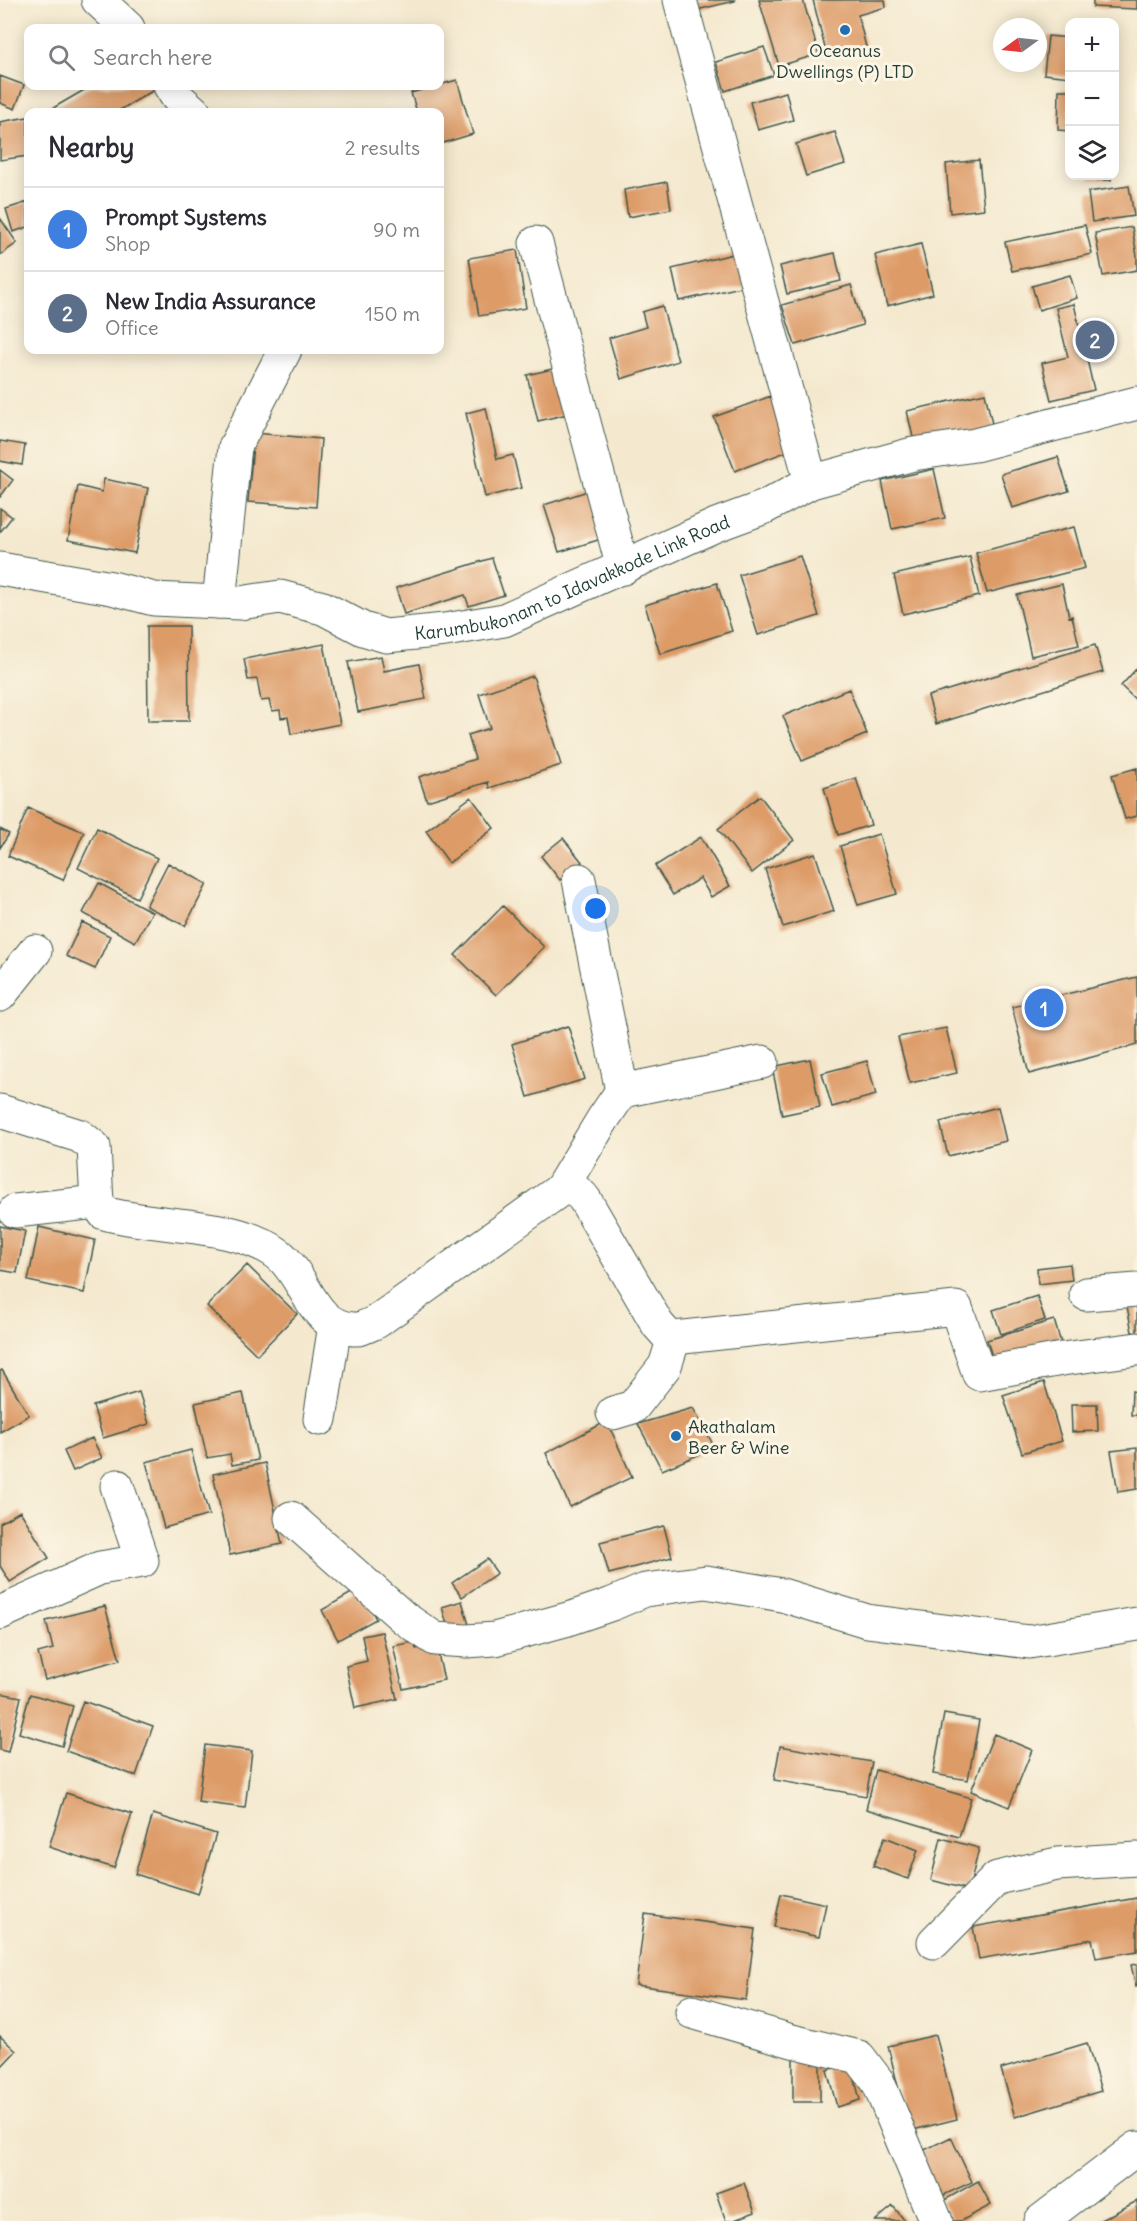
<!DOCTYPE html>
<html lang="en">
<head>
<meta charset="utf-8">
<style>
  body { margin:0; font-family:Delius,sans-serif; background:#f7f7f7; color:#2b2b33 }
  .controls { position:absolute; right:18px; top:18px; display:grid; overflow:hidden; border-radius:12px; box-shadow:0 3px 15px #0003 }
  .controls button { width:54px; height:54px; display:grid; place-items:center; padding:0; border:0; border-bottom:2px solid #e1e1e2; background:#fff; color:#2b2b33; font:30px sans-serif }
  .compass { position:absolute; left:993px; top:18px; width:54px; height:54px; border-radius:50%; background:#fff; box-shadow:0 3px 15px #0003; rotate:255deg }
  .you { position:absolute; left:596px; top:909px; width:21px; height:21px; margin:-15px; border:4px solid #fff; border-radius:50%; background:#1a73e8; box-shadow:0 0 0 9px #1a73e833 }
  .badge { display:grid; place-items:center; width:39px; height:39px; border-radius:50%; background:#1f6fb2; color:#fff; font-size:20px; font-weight:700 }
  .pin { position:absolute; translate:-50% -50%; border:3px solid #fff; box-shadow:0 2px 6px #0006 }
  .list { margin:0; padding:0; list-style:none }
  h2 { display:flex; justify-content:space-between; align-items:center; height:78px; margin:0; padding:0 24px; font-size:26px }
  h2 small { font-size:20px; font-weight:400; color:#7c7c81 }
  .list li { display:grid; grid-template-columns:39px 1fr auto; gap:18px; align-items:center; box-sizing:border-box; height:84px; padding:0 24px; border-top:2px solid #e1e1e2 }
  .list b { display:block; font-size:22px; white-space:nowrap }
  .list p { margin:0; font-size:20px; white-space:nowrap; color:#7c7c81 }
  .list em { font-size:20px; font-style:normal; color:#7c7c81 }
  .icon { flex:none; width:33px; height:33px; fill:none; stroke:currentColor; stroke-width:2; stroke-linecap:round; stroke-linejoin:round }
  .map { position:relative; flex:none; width:1137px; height:2221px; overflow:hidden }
  .search { position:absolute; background:#fff; box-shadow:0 3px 15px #0003; left:24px; top:24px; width:420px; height:66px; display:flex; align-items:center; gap:15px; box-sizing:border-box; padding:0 21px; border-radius:12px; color:#7c7c81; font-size:22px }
  .panel { position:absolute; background:#fff; box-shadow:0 3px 15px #0003; left:24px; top:108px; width:420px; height:246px; border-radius:12px }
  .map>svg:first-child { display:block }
</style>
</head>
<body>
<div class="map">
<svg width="1137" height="2221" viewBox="0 0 1137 2221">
  <rect width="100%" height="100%" fill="#fcf5e5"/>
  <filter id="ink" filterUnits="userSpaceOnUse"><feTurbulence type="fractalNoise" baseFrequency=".0167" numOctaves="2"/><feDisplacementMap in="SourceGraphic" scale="12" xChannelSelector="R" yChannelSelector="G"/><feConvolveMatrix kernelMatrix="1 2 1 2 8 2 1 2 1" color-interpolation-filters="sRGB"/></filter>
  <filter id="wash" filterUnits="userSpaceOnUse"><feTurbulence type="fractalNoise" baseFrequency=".008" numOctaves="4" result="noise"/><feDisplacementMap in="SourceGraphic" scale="24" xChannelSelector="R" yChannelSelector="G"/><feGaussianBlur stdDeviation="1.35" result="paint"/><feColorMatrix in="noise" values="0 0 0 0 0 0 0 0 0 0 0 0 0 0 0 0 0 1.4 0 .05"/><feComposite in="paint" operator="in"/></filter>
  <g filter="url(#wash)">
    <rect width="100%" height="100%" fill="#f4e9cf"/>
    <g id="blocks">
      <path fill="#dd9b67" d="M690 0H735V1L692 11Z
        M759 0H803L819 54 779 66Z
        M813 0H885L886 7 858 15 866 47 827 56Z
        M1093 0H1137V9L1093 7Z
        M1048 36 1070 38V77L1044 74Z
        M764 47 774 75 725 91 716 62Z
        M0 76 24 85 15 109 0 103Z
        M457 80 473 134 440 144V112H417L411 93Z
        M91 86H161L120 110 122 112H49L48 111Z
        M1059 90H1070V131L1058 130Z
        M786 92 793 120 758 130 750 102Z
        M28 117V156L0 160V122Z
        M835 132 845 164 806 176 796 144Z
        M979 160 984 209 950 213 946 164Z
        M1089 176H1111V180H1089Z
        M667 182 671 209 628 217 624 190Z
        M1129 186 1134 216 1092 222 1088 192Z
        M28 202V227L13 232 6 209Z
        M0 218 17 243 0 255Z
        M1085 225 1092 254 1012 271 1005 242Z
        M1132 227 1137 256V270L1103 276 1095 233Z
        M921 244 933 294 887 306 875 255Z
        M517 250 526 308 479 316 469 258Z
        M737 253 745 286 679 301 672 269Z
        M835 253 841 281 787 294 780 266Z
        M1070 275 1077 298 1039 310 1032 286Z
        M851 285 863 325 795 345 782 305Z
        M1074 304 1094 390 1051 400 1042 363 1068 357 1056 308Z
        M662 306 678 361 621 379 609 338 646 327 642 312Z
        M565 366 576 412 538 421 527 375Z
        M985 393 993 428 915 446 907 411Z
        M771 396 791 450 735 471 714 417Z
        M486 408 497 459 513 455 521 488 485 497 466 413Z
        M254 433 321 439 316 507 248 502Z
        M0 441 25 445 22 465 0 461Z
        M1058 457 1069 491 1012 508 1001 474Z
        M934 469 945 518 892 529 882 481Z
        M0 470 13 480 0 497Z
        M104 479 148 488 135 553 68 540 78 486 102 492Z
        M597 488 611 536 559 552 544 505Z
        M0 508 12 517 0 532Z
        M1074 527 1085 568 987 593 976 553Z
        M800 556 819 616 758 635 739 575Z
        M970 557 979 596 903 614 894 575Z
        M492 558 504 595 469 606 465 595 404 614 396 588Z
        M717 583 732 631 660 654 645 605Z
        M1062 584 1069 617 1072 616 1079 645 1031 656 1017 595Z
        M147 626H188L189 721H148Z
        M324 644 340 724 291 734 288 717 281 718 280 710 272 711 269 700 261 701 257 679 248 680 244 659Z
        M1095 645 1103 672 936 724 928 696Z
        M381 656 384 671 419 664 426 699 358 712 348 662Z
        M1137 668V701L1121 686Z
        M533 676 561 765 489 788 488 782 427 801 419 777 475 759 468 735 490 728 479 694Z
        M849 689 867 734 802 761 783 716Z
        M1137 768V816L1125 819 1112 775Z
        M856 778 871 825 838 835 824 788Z
        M760 796 794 840 752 873 718 829Z
        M471 797 494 828 449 863 426 831Z
        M28 808 84 832 63 880 8 856Z
        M97 828 157 858 137 898 78 868Z
        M0 829 9 834 0 848Z
        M879 834 897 894 858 905 840 846Z
        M701 837 730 886 711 897 700 878 673 895 655 866Z
        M563 838 582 862 560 880 541 856Z
        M815 853 834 911 783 927 765 869Z
        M168 863 207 884 185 926 146 906Z
        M99 883 152 912 135 942 83 913Z
        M503 906 544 947 496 995 455 955Z
        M82 922 110 936 95 969 66 956Z
        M1137 977V1045L1029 1074 1012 1007Z
        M568 1026 585 1079 528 1097 512 1044Z
        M946 1028 957 1073 910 1083 898 1037Z
        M810 1059 820 1107 782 1115 772 1067Z
        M867 1061 876 1095 832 1107 822 1073Z
        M998 1107 1006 1141 948 1156 940 1122Z
        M0 1226 25 1231 17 1273 0 1270Z
        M39 1227 95 1240 84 1293 28 1281Z
        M1070 1264 1072 1280 1038 1284 1037 1268Z
        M247 1265 297 1314 257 1355 207 1306Z
        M1037 1296 1045 1320 1001 1334 993 1310Z
        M1125 1296H1137V1333L1132 1332Z
        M1054 1320 1061 1343 994 1363 987 1340Z
        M2 1370 29 1415 0 1432V1371Z
        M1044 1382 1062 1441 1022 1453 1003 1395Z
        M1132 1391 1137 1392V1415H1131Z
        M139 1392 149 1424 103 1438 93 1406Z
        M243 1393 258 1460 232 1465 230 1454 207 1458 195 1403Z
        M1071 1404H1097L1098 1431 1072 1432Z
        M693 1408 715 1448 662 1470 638 1424Z
        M607 1421 632 1477 570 1507 546 1453Z
        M92 1438 102 1458 73 1471 64 1451Z
        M1137 1448V1489L1118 1492 1111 1451Z
        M191 1450 209 1515 164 1528 146 1462Z
        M265 1463 282 1544 230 1555 213 1474Z
        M20 1511 49 1558 10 1582 0 1566V1523Z
        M664 1526 672 1557 609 1574 600 1542Z
        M487 1559 497 1573 462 1597 452 1583Z
        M360 1588 376 1619 338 1640 322 1610Z
        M462 1601 469 1625 449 1631 442 1607Z
        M105 1606 120 1660 45 1680 38 1653 53 1649 46 1621Z
        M382 1632 397 1699 355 1708 346 1666 367 1661 362 1636Z
        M414 1642 416 1649 436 1645 444 1680 403 1689 393 1646Z
        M0 1693 21 1697 8 1752 0 1750Z
        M30 1694 73 1706 62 1746 19 1733Z
        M83 1701 153 1726 136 1776 66 1751Z
        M944 1714 979 1720 968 1780 933 1774Z
        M994 1734 1032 1750 1009 1807 971 1791Z
        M205 1745 252 1751 245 1808 198 1802Z
        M780 1746 872 1762 866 1796 774 1780Z
        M876 1770 971 1798 959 1837 866 1809Z
        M66 1793 132 1814 114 1868 49 1847Z
        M153 1814 216 1834 198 1894 135 1874Z
        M885 1837 918 1850 908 1879 873 1866Z
        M941 1838 979 1848 969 1890 931 1880Z
        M781 1894 826 1904 819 1937 774 1927Z
        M1137 1898V1951L1096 1958 1092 1939 979 1959 973 1927Z
        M645 1914 755 1929 746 2000 636 1985Z
        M1137 1964V1986L1136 1987 1131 1965Z
        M936 2035 957 2119 909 2131 888 2046Z
        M0 2036 16 2051 0 2068Z
        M1087 2043 1101 2091 1015 2117 1001 2069Z
        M793 2056H820V2102H793Z
        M851 2064 860 2100 837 2107 827 2070Z
        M951 2137 972 2182 935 2199 914 2155Z
        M978 2181 991 2205 961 2221H952L941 2202Z
        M744 2183 755 2212 732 2221H726L716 2193Z
        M1137 2201V2221H1099Z
        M893 2206 905 2221H875Z"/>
    </g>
  </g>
  <g filter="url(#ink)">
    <use href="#blocks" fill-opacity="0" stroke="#3f574b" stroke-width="1.5"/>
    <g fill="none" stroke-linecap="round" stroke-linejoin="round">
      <g stroke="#3f574b" stroke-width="35">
        <g id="minor">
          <path d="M98 0 128 28"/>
          <path d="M680 0 811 482"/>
          <path d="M170 86 177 97 194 112"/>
          <path d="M536 243 623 568"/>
          <path id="s1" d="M0 569 112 588 154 599 240 603 280 597 323 608 363 629 386 636 445 630 504 620 716 525 765 507 811 482 913 454 975 445 1137 403"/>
          <path d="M219 602 235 447 285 350"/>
          <path d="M579 880 622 1091"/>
          <path d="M0 995 35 951"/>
          <path d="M0 1111 80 1136 94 1147 97 1202 104 1213C156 1228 234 1221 278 1254 306 1275 311 1328 354 1329 360 1330 369 1325 376 1322L560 1190C571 1187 579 1191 585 1200L658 1325 667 1335 674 1338 956 1308 979 1374 1062 1359 1137 1349"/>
          <path d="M560 1190 603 1119 622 1091 762 1062"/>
          <path d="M15 1211 97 1202"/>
          <path d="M1086 1294 1137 1290"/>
          <path d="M613 1413 633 1407 665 1366 674 1338"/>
          <path d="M320 1419 335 1325"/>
          <path d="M291 1518 404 1618 435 1639 467 1641 495 1639 568 1619 612 1604 645 1590 706 1582 782 1595 867 1621 1029 1642 1137 1624"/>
          <path d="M0 1613 100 1568 142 1561 117 1486"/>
          <path d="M934 1942 997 1878 1057 1864 1137 1859"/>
          <path d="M692 2012 792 2041 859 2057 878 2082 936 2221"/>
        </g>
      </g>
      <g stroke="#3f574b" stroke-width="35">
        <path id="major" d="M1041 2221 1137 2148"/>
      </g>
      <use href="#minor" stroke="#fff" stroke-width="33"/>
      <use href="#major" stroke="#fff" stroke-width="33"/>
    </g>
  </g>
  <g fill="#1f6fb2" stroke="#fcf5e5" stroke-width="2">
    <circle cx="845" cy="30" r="6"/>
    <circle cx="676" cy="1436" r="6"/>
  </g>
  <g text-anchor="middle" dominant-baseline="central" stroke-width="6" stroke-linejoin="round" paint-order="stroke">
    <g font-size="18" fill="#1f3d34" stroke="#fcf5e5">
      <text x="845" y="50">Oceanus<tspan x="845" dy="21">Dwellings (P) LTD</tspan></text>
      <text x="688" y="1426" text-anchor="start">Akathalam<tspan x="688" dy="21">Beer &amp; Wine</tspan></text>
    </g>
    <g font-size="18" fill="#1f3d34" stroke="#fcf5e5">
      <text stroke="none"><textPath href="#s1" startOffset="594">Karumbukonam to Idavakkode Link Road</textPath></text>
    </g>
  </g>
</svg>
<div class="controls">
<button>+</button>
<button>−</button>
<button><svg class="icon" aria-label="layers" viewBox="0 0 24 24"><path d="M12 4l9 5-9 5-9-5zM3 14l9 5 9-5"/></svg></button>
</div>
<svg class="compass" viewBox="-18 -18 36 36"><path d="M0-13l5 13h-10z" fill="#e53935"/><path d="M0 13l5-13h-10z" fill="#7c7c81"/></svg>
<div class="you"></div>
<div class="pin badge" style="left:1044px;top:1008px;background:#3f7fe0">1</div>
<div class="pin badge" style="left:1095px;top:340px;background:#5c6f8a">2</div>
<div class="search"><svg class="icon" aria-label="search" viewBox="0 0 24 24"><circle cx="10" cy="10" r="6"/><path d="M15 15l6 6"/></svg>Search here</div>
<section class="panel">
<h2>Nearby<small>2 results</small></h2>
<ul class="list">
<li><span class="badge" style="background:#3f7fe0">1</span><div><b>Prompt Systems</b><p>Shop</p></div><em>90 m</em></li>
<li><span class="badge" style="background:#5c6f8a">2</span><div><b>New India Assurance</b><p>Office</p></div><em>150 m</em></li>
</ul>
</section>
</div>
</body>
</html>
